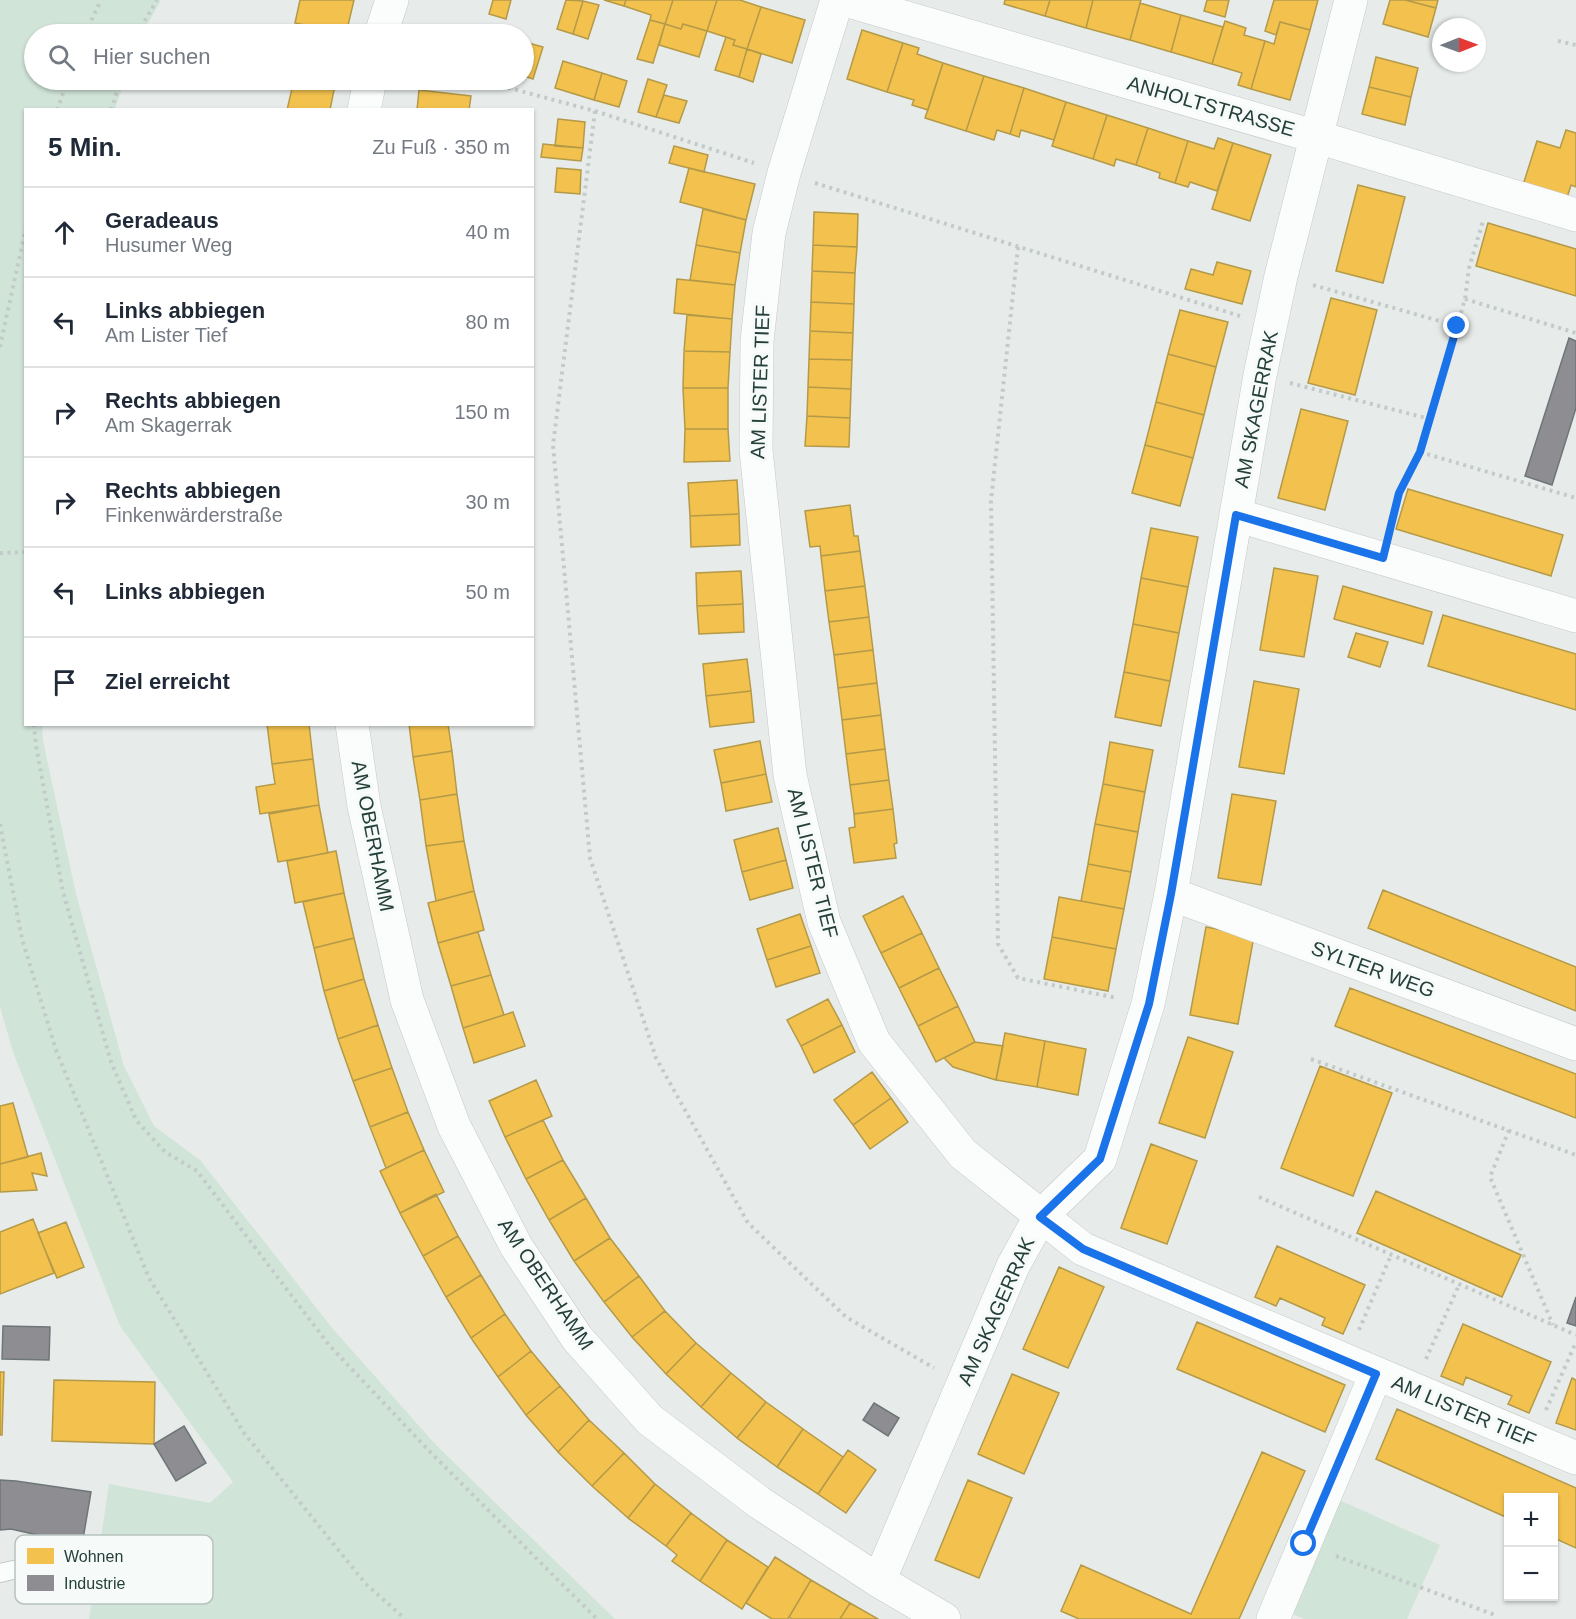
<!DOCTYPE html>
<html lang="de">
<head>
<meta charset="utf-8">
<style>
  body { margin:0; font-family:Helvetica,sans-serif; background:#f2f2f3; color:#1f2937 }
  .controls { position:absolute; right:18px; bottom:18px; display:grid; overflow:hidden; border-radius:0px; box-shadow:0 2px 4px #0004 }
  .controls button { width:54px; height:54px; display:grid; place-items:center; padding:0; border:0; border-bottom:2px solid #e0e1e3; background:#fff; color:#1f2937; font:30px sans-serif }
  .compass { position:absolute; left:1432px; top:18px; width:54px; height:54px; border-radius:50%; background:#fff; box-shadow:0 2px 4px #0004; rotate:89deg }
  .stop { position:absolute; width:18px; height:18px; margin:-14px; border:4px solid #1a73e8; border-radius:50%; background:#fff }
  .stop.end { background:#1a73e8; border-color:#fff; box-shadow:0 2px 6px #0008 }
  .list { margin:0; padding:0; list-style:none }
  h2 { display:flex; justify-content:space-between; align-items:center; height:78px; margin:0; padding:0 24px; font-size:26px }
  h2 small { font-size:20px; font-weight:400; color:#747a83 }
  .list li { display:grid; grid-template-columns:39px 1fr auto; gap:18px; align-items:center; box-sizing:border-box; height:90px; padding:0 24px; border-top:2px solid #e0e1e3 }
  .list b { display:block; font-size:22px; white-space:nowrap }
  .list p { margin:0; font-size:20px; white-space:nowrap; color:#747a83 }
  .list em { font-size:20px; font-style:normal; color:#747a83 }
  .icon { flex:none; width:33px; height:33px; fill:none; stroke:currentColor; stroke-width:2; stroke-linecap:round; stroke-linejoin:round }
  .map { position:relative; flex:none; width:1576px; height:1619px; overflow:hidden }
  .search { position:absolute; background:#fff; box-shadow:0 2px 4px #0004; left:24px; top:24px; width:510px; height:66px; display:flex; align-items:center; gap:15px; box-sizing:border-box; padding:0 21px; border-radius:33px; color:#747a83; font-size:22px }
  .panel { position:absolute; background:#fff; box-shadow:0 2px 4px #0004; left:24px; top:108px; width:510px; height:618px; border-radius:0px }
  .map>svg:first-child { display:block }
</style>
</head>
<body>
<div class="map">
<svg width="1576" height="1619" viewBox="0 0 1576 1619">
  <rect width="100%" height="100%" fill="#e7ecea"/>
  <path fill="#d1e4d8" d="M0 0H161L142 34H34V80H125L115 109 26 110V724L42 725 43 741 76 894 124 1066 154 1126 200 1160 333 1329 436 1445 615 1619H89L109 1484 210 1503 233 1482 120 1326 13 1052 0 1007Z
    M1339 1500 1440 1545 1407 1619H1304L1290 1613Z"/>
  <path fill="#f2c14e" stroke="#b49a48" stroke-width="1.5" d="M300 0H354L346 34 295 23Z
    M493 0H511L506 19 489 14Z
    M566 0 583 1 573 34 557 29Z
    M604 0H626L624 6Z
    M626 0H673L665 24 650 20 651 15 624 6Z
    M673 0H717L707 31 683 24 681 29 665 24Z
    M717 0H740L761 7 747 49 733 45 735 40 707 31Z
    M1005 0H1050L1045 16 1004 4Z
    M1050 0H1093L1086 28 1045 16Z
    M1093 0H1141L1130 40 1086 28Z
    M1207 0H1229L1225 17 1204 11Z
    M1274 0H1318L1310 30 1280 22 1276 35 1265 31Z
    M1390 0H1405L1436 8 1428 37 1383 24Z
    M1405 0H1438L1436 8Z
    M583 1 599 5 588 39 573 34Z
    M1140 3 1181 15 1171 52 1130 40Z
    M761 7 805 20 792 63 747 49Z
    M1181 15 1223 27 1212 64 1171 52Z
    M650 20 665 24 653 63 637 59Z
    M1225 21 1246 28 1244 35 1265 41 1251 89 1238 85 1242 73 1212 64Z
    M1280 22 1310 30 1290 100 1251 89 1265 41 1274 44Z
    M665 24 681 29 683 24 707 31 699 57 659 45Z
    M307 26 346 34H305Z
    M862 30 903 43 887 92 847 79Z
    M726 37 735 40 733 45 747 49 739 77 715 70Z
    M525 42 543 47 533 79 524 76Z
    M903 43 919 48 917 54 943 63 928 110 912 105 914 100 887 92Z
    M747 49 761 54 753 82 739 77Z
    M1376 57 1418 68 1411 97 1369 87Z
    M563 61 602 73 594 100 555 88Z
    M943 63 984 76 966 131 925 118Z
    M602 73 627 81 619 107 594 100Z
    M984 76 1024 88 1010 134 997 130 994 140 966 131Z
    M648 79 667 85 656 117 638 112Z
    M294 80H336L330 110H287Z
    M1369 87 1411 97 1405 125 1362 114Z
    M1024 88 1066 102 1054 140 1021 130 1019 137 1010 134Z
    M419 90 471 96 469 110H417Z
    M664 95 687 101 679 123 656 117Z
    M1066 102 1107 115 1093 159 1052 146Z
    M1107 115 1148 128 1136 165 1116 159 1114 166 1093 159Z
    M558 119 585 122 583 148 555 146Z
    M1148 128 1188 141 1175 183 1159 178 1160 173 1136 165Z
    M1566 130 1576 133V187L1571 185 1566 201 1522 188 1537 141 1560 148Z
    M1218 138 1233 143 1217 191 1190 182 1188 187 1175 183 1188 141 1214 149Z
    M1233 143 1271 155 1250 221 1212 209Z
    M543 144 583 148 581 161 541 157Z
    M674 146 708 155 704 172 669 163Z
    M557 168 581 170 580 194 555 192Z
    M689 168 755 184 746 220 680 202Z
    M1358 185 1405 197 1383 283 1336 271Z
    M703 209 746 220 740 253 696 245Z
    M814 212 858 214 857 247 813 245Z
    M1488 223 1576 249V296L1476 266Z
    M696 245 740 253 735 285 690 280Z
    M813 245 857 247 855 273 812 271Z
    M1217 262 1251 271 1242 304 1185 289 1191 269 1213 275Z
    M812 271 855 273 854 304 811 302Z
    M677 279 735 285 732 319 674 313Z
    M1331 298 1377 310 1355 395 1308 383Z
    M811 302 854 304 853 333 810 331Z
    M1180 310 1228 322 1216 367 1168 354Z
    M687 315 732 319 730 352 684 351Z
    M810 331 853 333 852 360 809 359Z
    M684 351 730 352 728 388H683Z
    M1168 354 1216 367 1204 415 1156 402Z
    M809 359 852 360 851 389 808 387Z
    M808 387 851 389 850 418 807 416Z
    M683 388H728V429H685Z
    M1156 402 1204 415 1193 458 1145 445Z
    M1301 409 1348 421 1325 510 1278 498Z
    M807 416 850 418 849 447 805 446Z
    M685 429H728L730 461 684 462Z
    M1145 445 1193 458 1180 506 1132 493Z
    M737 480 739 514 690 516 688 483Z
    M1408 489 1563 535 1551 576 1396 529Z
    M850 505 854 536H858L860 551 821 556 820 546 810 547 805 511Z
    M739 514 740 545 691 547 690 516Z
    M1151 528 1198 537 1188 587 1141 578Z
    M860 551 865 586 825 591 821 556Z
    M1274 568 1318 576 1304 657 1260 650Z
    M741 571 743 604 697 606 696 573Z
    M1141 578 1188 587 1179 633 1133 624Z
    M865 586 869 617 829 622 825 591Z
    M1343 586 1432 612 1423 644 1334 619Z
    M743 604 744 632 699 634 697 606Z
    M1443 615 1576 654V710L1428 666Z
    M869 617 873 650 834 655 829 622Z
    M1133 624 1179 633 1170 681 1124 672Z
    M1356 633 1388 642 1380 667 1348 657Z
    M873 650 877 683 838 688 834 655Z
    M747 659 751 691 706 696 703 664Z
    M1124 672 1170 681 1161 726 1115 717Z
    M1254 681 1299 689 1284 774 1239 767Z
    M877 683 881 715 842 720 838 688Z
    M751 691 754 722 710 727 706 696Z
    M881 715 885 749 846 754 842 720Z
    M267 724H309L313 759 272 764Z
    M409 724H448L452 751 413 757Z
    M760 741 766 774 721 783 714 750Z
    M1110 742 1153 750 1145 792 1103 784Z
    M885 749 889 780 850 785 846 754Z
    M452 751 457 794 420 800 413 757Z
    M313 759 319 805 260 814 256 787 275 784 272 764Z
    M766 774 772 802 726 811 721 783Z
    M889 780 893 809 854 814 850 785Z
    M1103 784 1145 792 1138 832 1095 824Z
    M457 794 464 841 426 846 420 800Z
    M1232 794 1276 801 1261 885 1218 878Z
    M319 805 328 853 278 862 269 814Z
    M893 809 897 843 894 844 896 858 854 863 849 828 855 827 854 814Z
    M1095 824 1138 832 1131 872 1088 864Z
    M778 828 786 860 742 872 734 840Z
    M464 841 474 891 436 901 426 846Z
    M336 851 344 893 295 903 287 861Z
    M786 860 793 888 750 900 742 872Z
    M1088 864 1131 872 1124 909 1081 901Z
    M1383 890 1576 967V1011L1368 928Z
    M474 891 484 930 438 943 428 903Z
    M344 893 354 938 314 948 303 902Z
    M903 896 922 933 881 953 863 916Z
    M1059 897 1124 909 1116 949 1052 937Z
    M800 914 811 946 767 960 757 929Z
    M1206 927 1254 936 1238 1024 1190 1015Z
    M478 932 491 975 451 986 438 943Z
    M922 933 939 968 899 988 881 953Z
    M1052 937 1116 949 1108 991 1044 979Z
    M354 938 364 979 324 991 314 948Z
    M811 946 820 973 776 987 767 960Z
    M939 968 958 1006 918 1026 899 988Z
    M491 975 504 1015 463 1028 451 986Z
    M364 979 378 1025 338 1039 324 991Z
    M1350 988 1576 1074V1118L1335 1026Z
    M828 999 842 1025 801 1046 787 1020Z
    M958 1006 975 1042 936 1062 918 1026Z
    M513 1012 525 1046 474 1063 463 1028Z
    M378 1025 392 1068 353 1081 338 1039Z
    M842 1025 855 1052 814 1073 801 1046Z
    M1005 1033 1045 1041 1037 1087 996 1080Z
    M1188 1037 1233 1052 1205 1138 1159 1123Z
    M1045 1041 1086 1049 1078 1095 1037 1087Z
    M975 1042 1003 1046 996 1080 953 1067 944 1058Z
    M1320 1066 1392 1093 1353 1196 1281 1168Z
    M392 1068 408 1112 370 1127 353 1081Z
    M872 1072 891 1098 853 1125 834 1100Z
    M536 1080 552 1116 505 1137 489 1101Z
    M891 1098 908 1122 870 1149 853 1125Z
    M13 1103 28 1157 0 1164V1106Z
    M408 1112 424 1150 386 1168 370 1127Z
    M543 1120 563 1160 526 1179 505 1137Z
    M1151 1144 1197 1161 1167 1244 1121 1228Z
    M424 1150 444 1192 400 1213 380 1171Z
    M41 1153 47 1176 32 1173 37 1190 0 1192V1164Z
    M563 1160 586 1198 549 1220 526 1179Z
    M1376 1191 1521 1255 1502 1297 1357 1233Z
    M436 1194 458 1236 423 1256 400 1213Z
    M586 1198 610 1238 574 1261 549 1220Z
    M33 1219 54 1273 0 1294V1232Z
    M66 1222 84 1267 57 1278 38 1233Z
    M458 1236 481 1275 446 1297 423 1256Z
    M610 1238 639 1276 604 1302 574 1261Z
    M1277 1246 1365 1285 1343 1334 1322 1325 1325 1318 1280 1298 1276 1306 1255 1297Z
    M1059 1267 1104 1287 1068 1368 1023 1349Z
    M481 1275 505 1314 471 1338 446 1297Z
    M639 1276 665 1311 632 1337 604 1302Z
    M665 1311 696 1343 666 1374 632 1337Z
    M505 1314 531 1351 498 1377 471 1338Z
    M1197 1322 1345 1385 1325 1432 1177 1369Z
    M1463 1324 1551 1362 1529 1413 1508 1404 1512 1396 1466 1377 1463 1385 1441 1376Z
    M696 1343 731 1373 701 1407 666 1374Z
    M531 1351 560 1386 526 1415 498 1377Z
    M0 1372H4L2 1435H0Z
    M731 1373 766 1402 737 1438 701 1407Z
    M1012 1374 1059 1393 1024 1474 978 1454Z
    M1572 1378 1576 1380V1430L1556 1423Z
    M54 1380 155 1382 154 1444 52 1441Z
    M560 1386 589 1420 558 1452 526 1415Z
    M766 1402 803 1429 777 1467 737 1438Z
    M1397 1409 1576 1488V1548L1554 1538V1498H1508V1518L1376 1459Z
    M589 1420 624 1453 592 1486 558 1452Z
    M803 1429 843 1457 818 1494 777 1467Z
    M848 1450 876 1470 846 1513 818 1494Z
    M1262 1452 1305 1471 1239 1619H1079L1061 1611 1081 1565 1191 1614Z
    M624 1453 655 1484 628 1518 592 1486Z
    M968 1480 1012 1498 979 1578 935 1560Z
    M655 1484 691 1513 666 1546 628 1518Z
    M691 1513 727 1540 700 1581 672 1561 677 1555 666 1546Z
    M727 1540 768 1567 742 1609 700 1581Z
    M775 1557 811 1580 788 1619H772L746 1603Z
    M811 1580 850 1603 840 1619H792L789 1617Z
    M850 1603 878 1619H840Z"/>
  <path fill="#8d8d92" stroke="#6e7678" stroke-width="1.5" d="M1569 338 1576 341V408L1552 485 1525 476Z
    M1576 1297V1326L1567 1323Z
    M3 1326 50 1327 49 1360 2 1359Z
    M874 1403 899 1418 888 1436 863 1420Z
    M184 1426 206 1463 176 1481 154 1444Z
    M0 1480 16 1481 91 1492 82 1545 11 1529 0 1530Z"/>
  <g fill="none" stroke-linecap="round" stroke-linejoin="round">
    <g stroke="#c4c9c7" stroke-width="20">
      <path id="service" d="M0 1573C30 1565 58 1565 88 1566"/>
    </g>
    <g stroke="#c4c9c7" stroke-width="34">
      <path id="minor" d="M837 0 784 173 769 233 757 341 756 450 790 775 824 922 874 1042 963 1154 1083 1249 1576 1458
        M845 0 1317 137 1576 215
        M381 34 392 0
        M364 110 370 80
        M1236 515 1576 616
        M352 724 364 806 407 1000 454 1126 516 1246 577 1338 650 1420 760 1503 879 1581 944 1619
        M1171 894 1576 1044
        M879 1581 1013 1266 1040 1217 1100 1159 1148 1004 1171 894 1260 375 1281 276 1351 0
        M1273 1619 1376 1374"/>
    </g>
    <path stroke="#c2cbc9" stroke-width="4" stroke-dasharray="3 4.5" stroke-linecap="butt" d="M85 34 101 0
      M137 34 157 0
      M1558 41 1576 45
      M479 80 595 111 754 163
      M57 110 68 80
      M111 110 121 80
      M595 111 553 445 590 858 656 1058 748 1223 846 1317 934 1368
      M815 183 1240 316
      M1018 247 991 501 998 944 1018 978 1117 998
      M1313 285 1457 326
      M1465 299 1576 333
      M0 347 26 227
      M1290 383 1430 419
      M26 417V596
      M1420 452 1576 498
      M1391 526 1399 493 1420 452 1465 299 1469 268 1483 221
      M0 553 25 552
      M34 724 36 746 63 892 111 1062 136 1120 165 1152 197 1171 329 1345 433 1455 597 1619
      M0 824 22 939 56 1050 149 1278 244 1433 365 1583 405 1619
      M1311 1059 1576 1155
      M1509 1130 1490 1177 1553 1325
      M1259 1197 1576 1335
      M1359 1330 1391 1255
      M1426 1359 1459 1285
      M1546 1410 1576 1342
      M1336 1556 1495 1615"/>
    <use href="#service" stroke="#fbfcfc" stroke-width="18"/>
    <use href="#minor" stroke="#fbfcfc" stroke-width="33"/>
  </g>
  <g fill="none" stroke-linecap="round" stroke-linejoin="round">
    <path stroke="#1a73e8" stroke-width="8" d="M1304 1544 1376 1374 1083 1249 1040 1217 1100 1159 1149 1004 1171 894 1236 515 1383 558 1399 493 1420 452 1457 326"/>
  </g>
  <g text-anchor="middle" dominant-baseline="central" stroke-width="6" stroke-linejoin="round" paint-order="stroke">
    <g font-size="20" fill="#253f3a" stroke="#f6faf8">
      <text transform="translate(1211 106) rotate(16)">ANHOLTSTRASSE</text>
      <text transform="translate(760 382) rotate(-88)">AM LISTER TIEF</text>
      <text transform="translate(1256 409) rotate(-79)">AM SKAGERRAK</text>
      <text transform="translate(373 836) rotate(79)">AM OBERHAMM</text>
      <text transform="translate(813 863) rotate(76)">AM LISTER TIEF</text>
      <text transform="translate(1373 969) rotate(20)">SYLTER WEG</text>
      <text transform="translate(546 1284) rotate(56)">AM OBERHAMM</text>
      <text transform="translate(996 1311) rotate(-66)">AM SKAGERRAK</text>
      <text transform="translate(1464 1411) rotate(23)">AM LISTER TIEF</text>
    </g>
  </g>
  <rect x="15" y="1535" width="198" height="69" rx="9" fill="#f6faf8" stroke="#b7c2bf" stroke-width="1.5"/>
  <rect x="27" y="1548" width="27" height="16" fill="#f2c14e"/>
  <rect x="27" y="1575" width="27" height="16" fill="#8d8d92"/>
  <g font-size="16" fill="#253f3a">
    <text x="64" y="1562">Wohnen</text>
    <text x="64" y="1589">Industrie</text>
  </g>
</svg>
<div class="controls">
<button>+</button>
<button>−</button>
</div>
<svg class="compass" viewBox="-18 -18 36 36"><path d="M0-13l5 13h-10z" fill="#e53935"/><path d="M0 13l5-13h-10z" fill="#747a83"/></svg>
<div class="stop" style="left:1304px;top:1544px"></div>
<div class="stop end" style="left:1457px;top:326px"></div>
<div class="search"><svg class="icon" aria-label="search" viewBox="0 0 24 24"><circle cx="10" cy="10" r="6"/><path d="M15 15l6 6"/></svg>Hier suchen</div>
<section class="panel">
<h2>5 Min.<small>Zu Fuß · 350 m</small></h2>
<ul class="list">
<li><svg class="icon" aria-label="ahead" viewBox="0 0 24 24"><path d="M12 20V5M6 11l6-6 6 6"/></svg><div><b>Geradeaus</b><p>Husumer Weg</p></div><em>40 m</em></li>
<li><svg class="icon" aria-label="left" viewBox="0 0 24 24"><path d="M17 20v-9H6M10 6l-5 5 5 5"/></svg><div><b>Links abbiegen</b><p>Am Lister Tief</p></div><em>80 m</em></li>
<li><svg class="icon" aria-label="right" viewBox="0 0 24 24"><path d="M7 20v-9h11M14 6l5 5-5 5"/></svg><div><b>Rechts abbiegen</b><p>Am Skagerrak</p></div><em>150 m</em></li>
<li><svg class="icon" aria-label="right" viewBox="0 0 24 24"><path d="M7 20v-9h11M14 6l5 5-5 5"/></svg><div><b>Rechts abbiegen</b><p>Finkenwärderstraße</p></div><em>30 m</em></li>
<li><svg class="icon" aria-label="left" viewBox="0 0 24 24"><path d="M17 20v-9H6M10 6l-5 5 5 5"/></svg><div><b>Links abbiegen</b></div><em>50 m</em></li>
<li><svg class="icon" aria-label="arrive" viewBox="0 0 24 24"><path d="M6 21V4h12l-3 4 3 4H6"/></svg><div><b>Ziel erreicht</b></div></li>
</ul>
</section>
</div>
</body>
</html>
